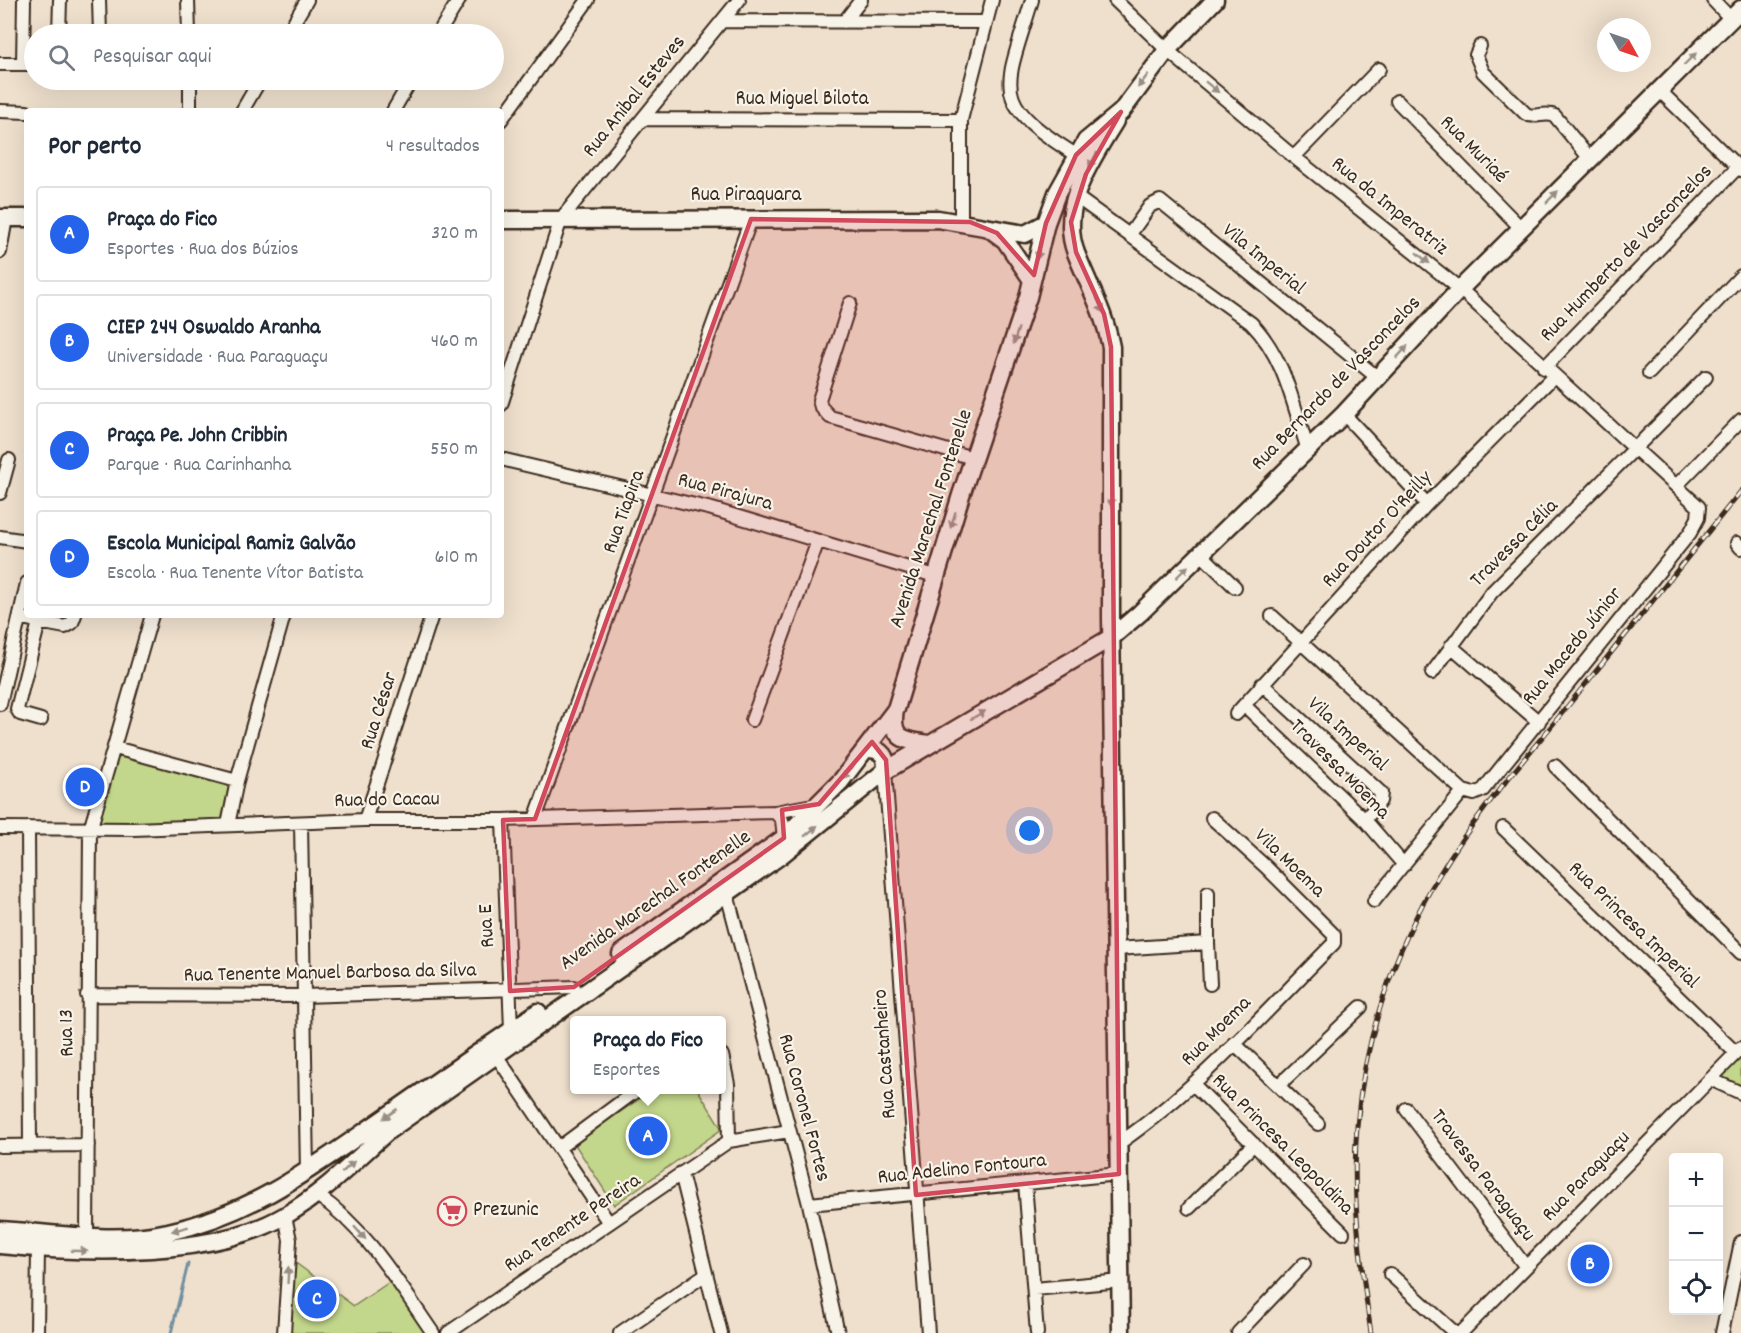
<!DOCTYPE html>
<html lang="pt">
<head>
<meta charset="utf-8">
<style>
  body { margin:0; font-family:Dekko,sans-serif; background:#f6f6f7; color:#1f2937 }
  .controls { position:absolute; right:18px; bottom:18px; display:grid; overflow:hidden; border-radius:6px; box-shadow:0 6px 24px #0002 }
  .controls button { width:54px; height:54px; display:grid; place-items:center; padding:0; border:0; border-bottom:2px solid #e0e1e3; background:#fff; color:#1f2937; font:30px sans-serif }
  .compass { position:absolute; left:1597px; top:18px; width:54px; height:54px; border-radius:50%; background:#fff; box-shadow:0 6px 24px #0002; rotate:130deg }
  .you { position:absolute; left:1030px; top:831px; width:21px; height:21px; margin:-15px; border:4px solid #fff; border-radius:50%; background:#1a73e8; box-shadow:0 0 0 9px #1a73e833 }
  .badge { display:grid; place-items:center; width:39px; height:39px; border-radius:50%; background:#2563eb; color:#fff; font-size:20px; font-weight:700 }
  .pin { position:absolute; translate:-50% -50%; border:3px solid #fff; box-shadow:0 2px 6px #0006 }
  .popup { position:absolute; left:570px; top:1016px; width:156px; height:78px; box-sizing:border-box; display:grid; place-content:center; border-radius:6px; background:#fff; filter:drop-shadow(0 2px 4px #0005); font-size:20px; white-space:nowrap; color:#747a83 }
  .popup b { font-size:22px; color:#1f2937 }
  .popup::after { content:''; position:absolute; left:50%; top:100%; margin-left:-12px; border:12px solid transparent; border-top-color:#fff }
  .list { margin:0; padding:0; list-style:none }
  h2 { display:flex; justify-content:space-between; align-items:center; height:78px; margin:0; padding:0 24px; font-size:26px }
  h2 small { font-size:20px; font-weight:400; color:#747a83 }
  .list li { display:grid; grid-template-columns:39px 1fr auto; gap:18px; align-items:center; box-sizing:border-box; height:96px; margin:0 12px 12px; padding:0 12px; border:2px solid #e0e1e3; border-radius:6px }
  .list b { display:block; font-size:22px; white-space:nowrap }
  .list p { margin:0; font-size:20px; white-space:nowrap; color:#747a83 }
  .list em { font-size:20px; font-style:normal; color:#747a83 }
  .icon { flex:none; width:33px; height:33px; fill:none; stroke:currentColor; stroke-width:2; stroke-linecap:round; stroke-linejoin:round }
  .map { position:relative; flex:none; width:1741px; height:1333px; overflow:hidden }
  .search { position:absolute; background:#fff; box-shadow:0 6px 24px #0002; left:24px; top:24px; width:480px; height:66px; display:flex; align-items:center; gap:15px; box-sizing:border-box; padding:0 21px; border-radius:33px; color:#747a83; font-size:22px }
  .panel { position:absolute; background:#fff; box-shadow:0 6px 24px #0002; left:24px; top:108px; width:480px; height:510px; border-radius:6px }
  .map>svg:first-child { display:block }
</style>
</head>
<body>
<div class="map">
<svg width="1741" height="1333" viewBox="0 0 1741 1333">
  <rect width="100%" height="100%" fill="#efe0cd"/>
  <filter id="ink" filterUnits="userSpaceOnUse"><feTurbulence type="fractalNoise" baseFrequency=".0167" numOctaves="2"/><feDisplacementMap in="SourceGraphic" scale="12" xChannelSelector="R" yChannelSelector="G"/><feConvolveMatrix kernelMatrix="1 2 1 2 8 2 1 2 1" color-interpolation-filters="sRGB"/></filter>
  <g filter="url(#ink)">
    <path fill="#c3d78c" stroke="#7f8055" stroke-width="1.5" d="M119 754 229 785 221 822 97 825Z
      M1741 1053V1088L1717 1077Z
      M653 1090H698L722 1129 614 1205 574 1143Z
      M293 1261 354 1306 391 1281 430 1333H288Z"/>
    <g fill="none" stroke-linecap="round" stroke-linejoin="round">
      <path stroke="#718fa0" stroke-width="3" d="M171 1333 188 1264"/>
      <g stroke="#3b2a1e" stroke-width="16">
        <path id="minor" d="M99 0 100 34
          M188 0 189 34
          M1032 0C1005 91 988 100 1076 155
          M1115 0 1167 50 1294 157 1460 289 1699 507 1698 518 1690 533 1483 790 1474 794 1463 791 1272 616
          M1713 0 1731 19
          M722 21 986 22
          M844 22 861 0
          M59 34 60 0
          M287 34 307 0
          M438 34 459 0
          M1480 46 1476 55 1483 72 1526 114C1535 119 1545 111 1555 116L1590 159
          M0 64H34
          M23 64 24 0
          M190 80V111
          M1658 89 1741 170
          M1397 101 1521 228
          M0 111 27 112
          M242 111 260 80
          M393 111 411 80
          M643 119 961 120
          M501 120 588 0
          M1294 157 1379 69
          M1075 196 1251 323C1285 357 1293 405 1308 450
          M961 221V120L992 0
          M1130 234 1150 206 1160 201 1378 378
          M0 252 6 218
          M850 303 819 400 821 407 830 417 973 458
          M1544 368 1738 167
          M1649 373 1741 276
          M501 405 561 219 739 0
          M1344 414 1427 504
          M501 459 712 509 935 576
          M1676 486 1741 420
          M0 493 9 460
          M0 537 27 541
          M1737 543 1741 548
          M1201 554 1235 587
          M20 617 39 622 17 709 20 714 41 720
          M39 622 65 627 72 623 75 615
          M1451 646 1539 722
          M1432 673 1492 592 1706 377
          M1262 684 1381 793 1380 801 1365 820
          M0 704 27 583
          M1244 705 1365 820 1404 865
          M1236 714 1427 504 1553 377
          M752 720 818 541
          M115 748 237 781
          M1555 766 1741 953
          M885 771 928 1333
          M775 812 782 820 784 838
          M535 819 751 219
          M365 820 432 615
          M503 820 511 1030
          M301 823 307 1172
          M228 825 237 781 284 615
          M0 828 134 829 365 820H503L775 812 818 804
          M28 828 30 1145
          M1503 828 1736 1053
          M727 894 809 1204 838 1333
          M1374 901 1463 791
          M1208 943V893
          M1116 949 1208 943 1210 984
          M87 995 303 996 574 987
          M1234 1043 1318 1124
          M496 1055 609 1223
          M722 1055 728 1084 729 1141
          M1710 1079 1741 1093
          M1193 1084 1343 1233
          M1279 1085 1361 1007
          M1406 1109 1526 1267
          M1118 1144C1199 1088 1265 1012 1334 943V935L1266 867 1212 818
          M0 1146 88 1145
          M560 1147 637 1090
          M681 1173 721 1333
          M1025 1183 1037 1333
          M317 1195C367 1229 399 1284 433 1333
          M809 1204 1119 1174
          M1189 1208 1254 1144
          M87 1235 90 830 152 615
          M1390 1274 1455 1333
          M1034 1289 1121 1281
          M37 1333 38 1248
          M284 1333 290 1240 285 1216
          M448 1333 729 1141 789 1131
          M620 1333 706 1274
          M1238 1333 1304 1264
          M1461 1333 1741 1048
          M1722 1333 1741 1242"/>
      </g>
      <g stroke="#3b2a1e" stroke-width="21">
        <path id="major" d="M1115 121C1092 159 1058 206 1076 253 1089 286 1104 311 1111 347V618L1121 1333
          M0 218H27
          M501 220 938 219 1025 234 1046 223
          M990 229 1005 240 1032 280
          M895 710C890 739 904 740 928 744
          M867 749C882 748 888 758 885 771
          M621 954 784 838 841 781 896 709 961 495 1028 297 1046 223 1057 193 1086 141 1121 112 1167 50 1215 0
          M0 1230C54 1233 115 1244 168 1232 252 1214 312 1168 380 1121 433 1084 485 1048 538 1012
          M0 1245C83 1253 212 1259 286 1215 324 1193 355 1160 388 1131L780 856 885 771 1112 637 1140 613 1344 414 1460 289 1741 9"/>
      </g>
      <use href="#minor" stroke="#f7f3e8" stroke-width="12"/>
      <use href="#major" stroke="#f7f3e8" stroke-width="16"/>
      <g stroke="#3b2a1e" stroke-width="5">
        <path id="rail" d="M1371 1333C1361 1264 1351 1196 1357 1126 1364 1039 1394 950 1439 875 1476 813 1526 758 1571 702 1628 632 1684 562 1741 491"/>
      </g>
      <use href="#rail" stroke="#f7f3e8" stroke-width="3" stroke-dasharray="9" stroke-linecap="butt"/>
    </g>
    <defs><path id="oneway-solid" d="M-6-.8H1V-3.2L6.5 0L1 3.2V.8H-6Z" transform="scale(1.5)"/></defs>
    <g fill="#998e83">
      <use href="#oneway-solid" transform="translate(1690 59) rotate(-44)"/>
      <use href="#oneway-solid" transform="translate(1143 81) rotate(127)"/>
      <use href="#oneway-solid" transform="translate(1212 87) rotate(39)"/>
      <use href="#oneway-solid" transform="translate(1093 160) rotate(118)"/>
      <use href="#oneway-solid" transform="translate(1552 197) rotate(-45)"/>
      <use href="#oneway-solid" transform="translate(1039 251) rotate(104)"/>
      <use href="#oneway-solid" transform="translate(1423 258) rotate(39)"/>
      <use href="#oneway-solid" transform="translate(1100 305) rotate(67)"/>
      <use href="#oneway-solid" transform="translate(1016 336) rotate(107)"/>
      <use href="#oneway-solid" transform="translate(1402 352) rotate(-48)"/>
      <use href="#oneway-solid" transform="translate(1111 498) rotate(90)"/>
      <use href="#oneway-solid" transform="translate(953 520) rotate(107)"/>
      <use href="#oneway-solid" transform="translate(1182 572) rotate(-44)"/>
      <use href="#oneway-solid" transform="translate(978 715) rotate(-30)"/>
      <use href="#oneway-solid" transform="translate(848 772) rotate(131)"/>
      <use href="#oneway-solid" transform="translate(811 831) rotate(-39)"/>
      <use href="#oneway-solid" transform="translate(542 989) rotate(176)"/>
      <use href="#oneway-solid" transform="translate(390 1114) rotate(145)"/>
      <use href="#oneway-solid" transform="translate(348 1167) rotate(-42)"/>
      <use href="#oneway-solid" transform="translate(180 1229) rotate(165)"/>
      <use href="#oneway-solid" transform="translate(360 1233) rotate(48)"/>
      <use href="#oneway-solid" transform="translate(79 1251) rotate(2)"/>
      <use href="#oneway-solid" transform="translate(288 1275) rotate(-87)"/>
    </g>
  </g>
  <path fill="#d1495b" fill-opacity="0.2" stroke="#d1495b" stroke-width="4.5" stroke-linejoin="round" d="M1121 112 1086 174 1071 222 1076 252 1104 314 1111 347 1119 1174 916 1195 886 760 872 742 819 804 782 810 784 838 574 987 510 991 503 820 535 819 751 219 970 222 997 233 1034 275 1046 223 1076 155Z"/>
  <defs>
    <g id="supermarket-ring" transform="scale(1.5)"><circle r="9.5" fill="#f7f3e8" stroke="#d1495b" stroke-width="1.5"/><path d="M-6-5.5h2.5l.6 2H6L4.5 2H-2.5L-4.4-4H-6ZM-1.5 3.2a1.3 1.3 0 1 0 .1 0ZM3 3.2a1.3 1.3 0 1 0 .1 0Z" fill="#d1495b"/></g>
  </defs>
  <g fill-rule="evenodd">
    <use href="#supermarket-ring" x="452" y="1211"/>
  </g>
  <g text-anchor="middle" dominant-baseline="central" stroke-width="4.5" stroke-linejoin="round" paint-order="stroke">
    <g font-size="21" fill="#3b2a1e" stroke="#f7f3e8">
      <text transform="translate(635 97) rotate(-51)">Rua Anibal Esteves</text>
      <text x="802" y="100">Rua Miguel Bilota</text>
      <text transform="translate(1473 150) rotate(45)">Rua Muriaé</text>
      <text x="746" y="196">Rua Piraquara</text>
      <text transform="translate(1389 207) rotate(39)">Rua da Imperatriz</text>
      <text transform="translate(1627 254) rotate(-46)">Rua Humberto de Vasconcelos</text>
      <text transform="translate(1263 260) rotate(39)">Vila Imperial</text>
      <text transform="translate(1337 384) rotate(-46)">Rua Bernardo de Vasconcelos</text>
      <text transform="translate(725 493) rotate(15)">Rua Pirajura</text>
      <text transform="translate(625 512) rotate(-70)">Rua Tiapira</text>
      <text transform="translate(932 519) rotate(-72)">Avenida Marechal Fontenelle</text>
      <text transform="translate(1378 530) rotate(-47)">Rua Doutor O'Reilly</text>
      <text transform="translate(1515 544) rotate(-45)">Travessa Célia</text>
      <text transform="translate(1573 647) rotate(-51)">Rua Macedo Júnior</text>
      <text transform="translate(380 711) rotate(-72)">Rua César</text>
      <text transform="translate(1347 735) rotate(42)">Vila Imperial</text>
      <text transform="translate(1339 770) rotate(45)">Travessa Moema</text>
      <text transform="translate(387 801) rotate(-1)">Rua do Cacau</text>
      <text transform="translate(1289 864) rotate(44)">Vila Moema</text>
      <text transform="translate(656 901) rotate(-35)">Avenida Marechal Fontenelle</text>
      <text transform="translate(488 926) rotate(-93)">Rua E</text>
      <text transform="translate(1633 926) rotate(44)">Rua Princesa Imperial</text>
      <text transform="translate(330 974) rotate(-1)">Rua Tenente Manuel Barbosa da Silva</text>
      <text transform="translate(1217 1032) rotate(-45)">Rua Moema</text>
      <text transform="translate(68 1033) rotate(-91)">Rua 13</text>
      <text transform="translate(886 1054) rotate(-94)">Rua Castanheiro</text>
      <text transform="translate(803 1108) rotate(75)">Rua Coronel Fortes</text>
      <text transform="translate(1282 1145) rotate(45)">Rua Princesa Leopoldina</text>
      <text transform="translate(962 1170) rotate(-6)">Rua Adelino Fontoura</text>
      <text transform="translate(1482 1176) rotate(53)">Travessa Paraguaçu</text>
      <text transform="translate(1587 1177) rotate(-46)">Rua Paraguaçu</text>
      <text transform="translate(573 1224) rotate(-34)">Rua Tenente Pereira</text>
    </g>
    <g font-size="21" fill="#3b2a1e" stroke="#f7f3e8" text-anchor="start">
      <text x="473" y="1211">Prezunic</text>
    </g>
  </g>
</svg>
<div class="controls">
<button>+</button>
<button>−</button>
<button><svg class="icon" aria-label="locate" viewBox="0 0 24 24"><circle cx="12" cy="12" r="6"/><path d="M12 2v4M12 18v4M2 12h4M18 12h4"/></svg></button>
</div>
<svg class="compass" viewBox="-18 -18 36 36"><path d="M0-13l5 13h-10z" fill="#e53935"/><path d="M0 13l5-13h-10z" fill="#747a83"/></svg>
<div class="you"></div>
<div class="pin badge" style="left:648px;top:1136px">A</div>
<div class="popup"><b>Praça do Fico</b>Esportes</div>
<div class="pin badge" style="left:1590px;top:1264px">B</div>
<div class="pin badge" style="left:317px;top:1299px">C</div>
<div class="pin badge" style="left:85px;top:787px">D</div>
<div class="search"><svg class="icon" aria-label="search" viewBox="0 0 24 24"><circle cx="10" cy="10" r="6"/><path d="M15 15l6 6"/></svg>Pesquisar aqui</div>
<section class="panel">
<h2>Por perto<small>4 resultados</small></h2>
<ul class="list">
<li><span class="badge">A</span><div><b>Praça do Fico</b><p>Esportes · Rua dos Búzios</p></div><em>320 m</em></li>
<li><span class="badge">B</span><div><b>CIEP 244 Oswaldo Aranha</b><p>Universidade · Rua Paraguaçu</p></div><em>460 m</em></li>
<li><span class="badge">C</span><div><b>Praça Pe. John Cribbin</b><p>Parque · Rua Carinhanha</p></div><em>550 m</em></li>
<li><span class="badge">D</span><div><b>Escola Municipal Ramiz Galvão</b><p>Escola · Rua Tenente Vítor Batista</p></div><em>610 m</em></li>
</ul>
</section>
</div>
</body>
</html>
